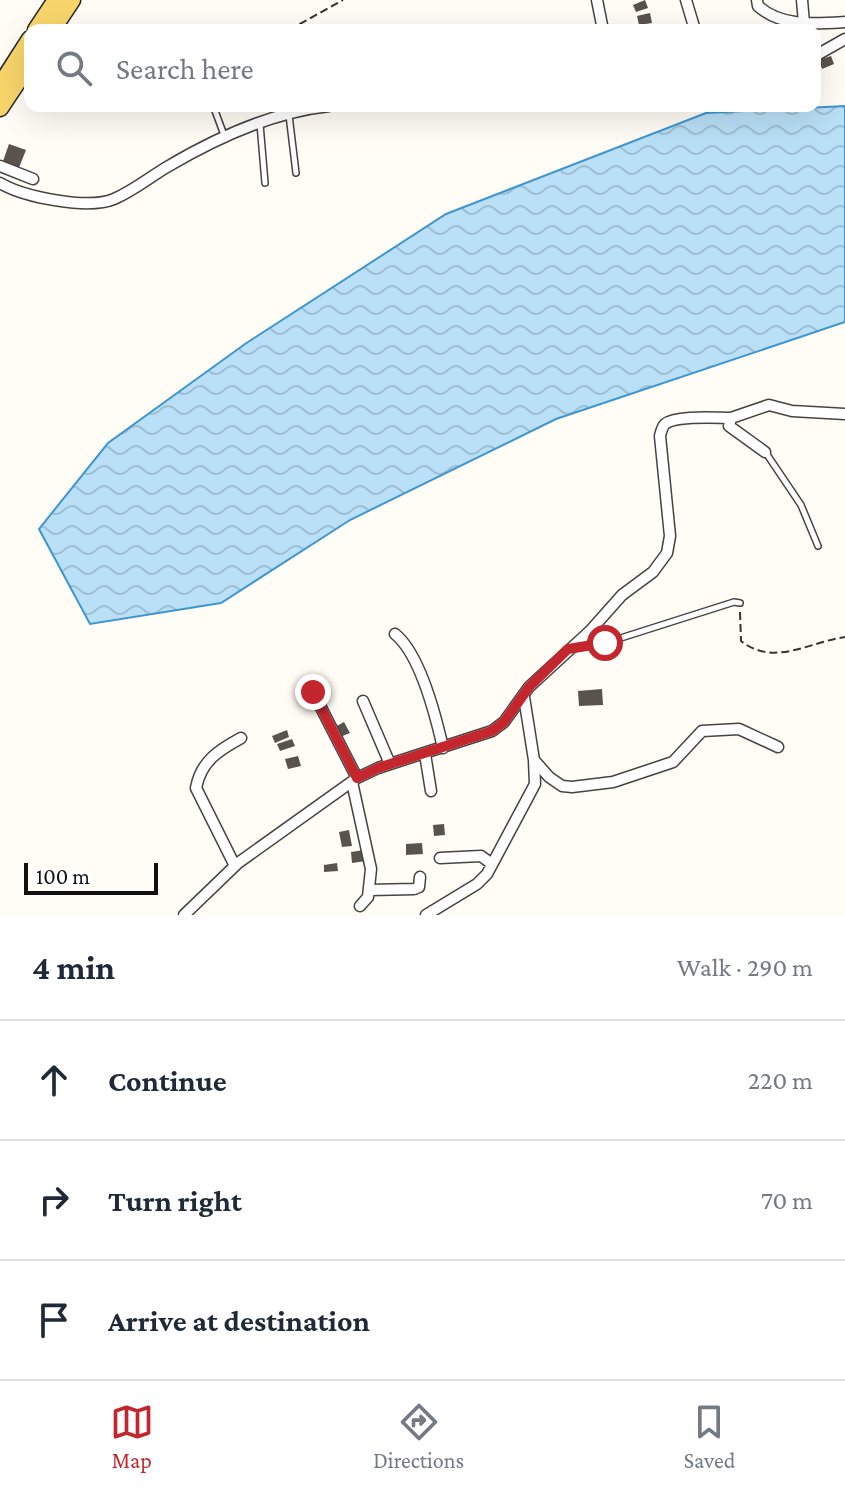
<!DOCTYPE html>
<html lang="en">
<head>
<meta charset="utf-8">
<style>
  body { margin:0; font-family:"Crimson Pro",serif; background:#f2f2f3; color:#1f2937 }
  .scale { position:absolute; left:24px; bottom:20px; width:134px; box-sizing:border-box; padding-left:8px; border:4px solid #111; border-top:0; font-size:22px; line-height:28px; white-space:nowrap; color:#111; -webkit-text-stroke:6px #fff; paint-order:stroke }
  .stop { position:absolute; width:24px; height:24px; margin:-18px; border:6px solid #c4262e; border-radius:50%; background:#fff }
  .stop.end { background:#c4262e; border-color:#fff; box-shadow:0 2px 8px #0008 }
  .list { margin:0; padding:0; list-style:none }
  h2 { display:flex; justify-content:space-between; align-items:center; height:104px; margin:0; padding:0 32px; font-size:34px }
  h2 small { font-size:26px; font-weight:400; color:#747a83 }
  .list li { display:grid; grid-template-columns:52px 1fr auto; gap:24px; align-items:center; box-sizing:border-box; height:120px; padding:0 32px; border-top:2px solid #e0e1e3 }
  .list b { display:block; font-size:30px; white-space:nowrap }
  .list em { font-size:26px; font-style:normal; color:#747a83 }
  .icon { flex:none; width:44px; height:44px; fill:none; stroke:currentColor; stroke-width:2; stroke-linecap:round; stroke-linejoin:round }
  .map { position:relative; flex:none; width:845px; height:915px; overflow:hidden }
  .search { position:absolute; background:#fff; box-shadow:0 8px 32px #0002; left:24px; right:24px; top:24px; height:88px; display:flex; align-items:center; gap:20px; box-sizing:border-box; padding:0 28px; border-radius:16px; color:#747a83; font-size:30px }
  .sheet { height:464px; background:#fff }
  nav { display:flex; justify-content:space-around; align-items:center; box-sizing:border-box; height:112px; border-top:2px solid #e0e1e3; background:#fff; font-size:22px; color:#747a83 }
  nav a { display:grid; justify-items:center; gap:4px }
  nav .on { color:#c4262e }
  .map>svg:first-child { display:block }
</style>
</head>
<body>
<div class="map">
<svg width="845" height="915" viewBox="0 0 845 915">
  <defs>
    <pattern id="water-waves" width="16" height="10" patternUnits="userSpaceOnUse" patternTransform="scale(2)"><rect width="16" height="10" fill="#b9e0f7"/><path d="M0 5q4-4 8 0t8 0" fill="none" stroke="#9ebfd3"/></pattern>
  </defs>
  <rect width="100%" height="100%" fill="#fffdf5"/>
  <path fill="url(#water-waves)" stroke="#3f96cf" stroke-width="2" d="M845 106V322L556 419 350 520 221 603 90 624 39 529 108 443 245 344 446 214 706 113Z"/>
  <path fill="#5a524d" d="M645 0 648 8 636 12 633 5Z
    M650 13 652 23 639 25 637 16Z
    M831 56 834 64 822 69 819 60Z
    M9 144 26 150 18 170 2 164Z
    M602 689 603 705 579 706 578 691Z
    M344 722 350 733 340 737 335 727Z
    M287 730 289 737 275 743 272 736Z
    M292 739 295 746 280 751 277 744Z
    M298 756 301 766 288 769 285 759Z
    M444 824 445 835 434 836 433 825Z
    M349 830 352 846 342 847 339 832Z
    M422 843 423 854 406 855V844Z
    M364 850 366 861 352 863 351 852Z
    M337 863 338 871 324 872V865Z"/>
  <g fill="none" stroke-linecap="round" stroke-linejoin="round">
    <g stroke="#444" stroke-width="8">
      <path id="lane" d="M214 108 224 135
        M289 115 296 173
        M260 124 265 183
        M766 453 801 505 818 546
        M573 648 605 643 734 602 740 603"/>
    </g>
    <g stroke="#444" stroke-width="13">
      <path id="street" d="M597 0 603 30
        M686 0 695 30
        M757 0 758 6C781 27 815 24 845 22
        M802 0 804 23
        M815 56 845 39
        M0 166 33 179
        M0 183C24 197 88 210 114 199 133 191 150 177 167 167 216 138 272 112 329 106
        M731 418 769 405 792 411 845 414
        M395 634C420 654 436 717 443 748
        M313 692 357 778
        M363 701 390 764
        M425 754 431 791
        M534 760 549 777 562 786 572 787 613 782 673 762 702 731 739 729 778 747
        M352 782 371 869 368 897 360 906
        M440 858 481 856 492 864
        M235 866 196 788C201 761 219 750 241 738
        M370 890 414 889 419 887 420 877
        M184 915 238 863 357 778 378 768 492 731 504 722 529 687 590 631 622 595 653 572 667 553 670 536 660 436C661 432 662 427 665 424 676 415 716 418 731 418L729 426 765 452
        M426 915 477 884 487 874 535 784 534 760 524 697"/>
    </g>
    <g stroke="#222" stroke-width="19">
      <path id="primary" d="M36 30 56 0
        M52 30 72 0
        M0 86 30 39
        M0 108 30 63"/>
    </g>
    <path stroke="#333" stroke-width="2" stroke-dasharray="8 4" stroke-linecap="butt" d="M289 30 343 0
      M740 612 741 641C774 667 809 642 845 637"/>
    <use href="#lane" stroke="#fff" stroke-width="5"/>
    <use href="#street" stroke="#fff" stroke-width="10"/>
    <use href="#primary" stroke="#f9d66b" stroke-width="16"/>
  </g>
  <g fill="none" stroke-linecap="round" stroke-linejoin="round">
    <path stroke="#c4262e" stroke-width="10" d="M313 692 357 778 378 768 492 731 504 722 529 687 568 649 605 643"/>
  </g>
</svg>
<div class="scale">100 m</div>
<div class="stop" style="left:605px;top:643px"></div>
<div class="stop end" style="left:313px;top:692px"></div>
<div class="search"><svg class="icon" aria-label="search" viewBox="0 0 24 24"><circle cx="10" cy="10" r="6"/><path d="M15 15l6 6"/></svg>Search here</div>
</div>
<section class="sheet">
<h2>4 min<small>Walk · 290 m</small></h2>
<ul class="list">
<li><svg class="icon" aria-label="ahead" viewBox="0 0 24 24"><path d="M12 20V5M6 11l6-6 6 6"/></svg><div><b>Continue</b></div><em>220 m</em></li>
<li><svg class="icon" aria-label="right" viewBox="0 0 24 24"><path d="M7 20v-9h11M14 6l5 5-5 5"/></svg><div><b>Turn right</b></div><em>70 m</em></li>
<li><svg class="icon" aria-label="arrive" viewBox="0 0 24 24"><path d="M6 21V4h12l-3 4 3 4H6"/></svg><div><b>Arrive at destination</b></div></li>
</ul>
</section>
<nav>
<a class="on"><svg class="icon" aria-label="map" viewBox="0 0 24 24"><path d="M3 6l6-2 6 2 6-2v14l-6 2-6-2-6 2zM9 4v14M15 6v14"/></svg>Map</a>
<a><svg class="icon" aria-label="directions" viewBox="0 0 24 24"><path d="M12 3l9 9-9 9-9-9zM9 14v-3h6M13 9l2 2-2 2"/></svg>Directions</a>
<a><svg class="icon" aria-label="saved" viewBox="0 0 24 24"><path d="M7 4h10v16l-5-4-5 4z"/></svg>Saved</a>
</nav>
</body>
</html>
